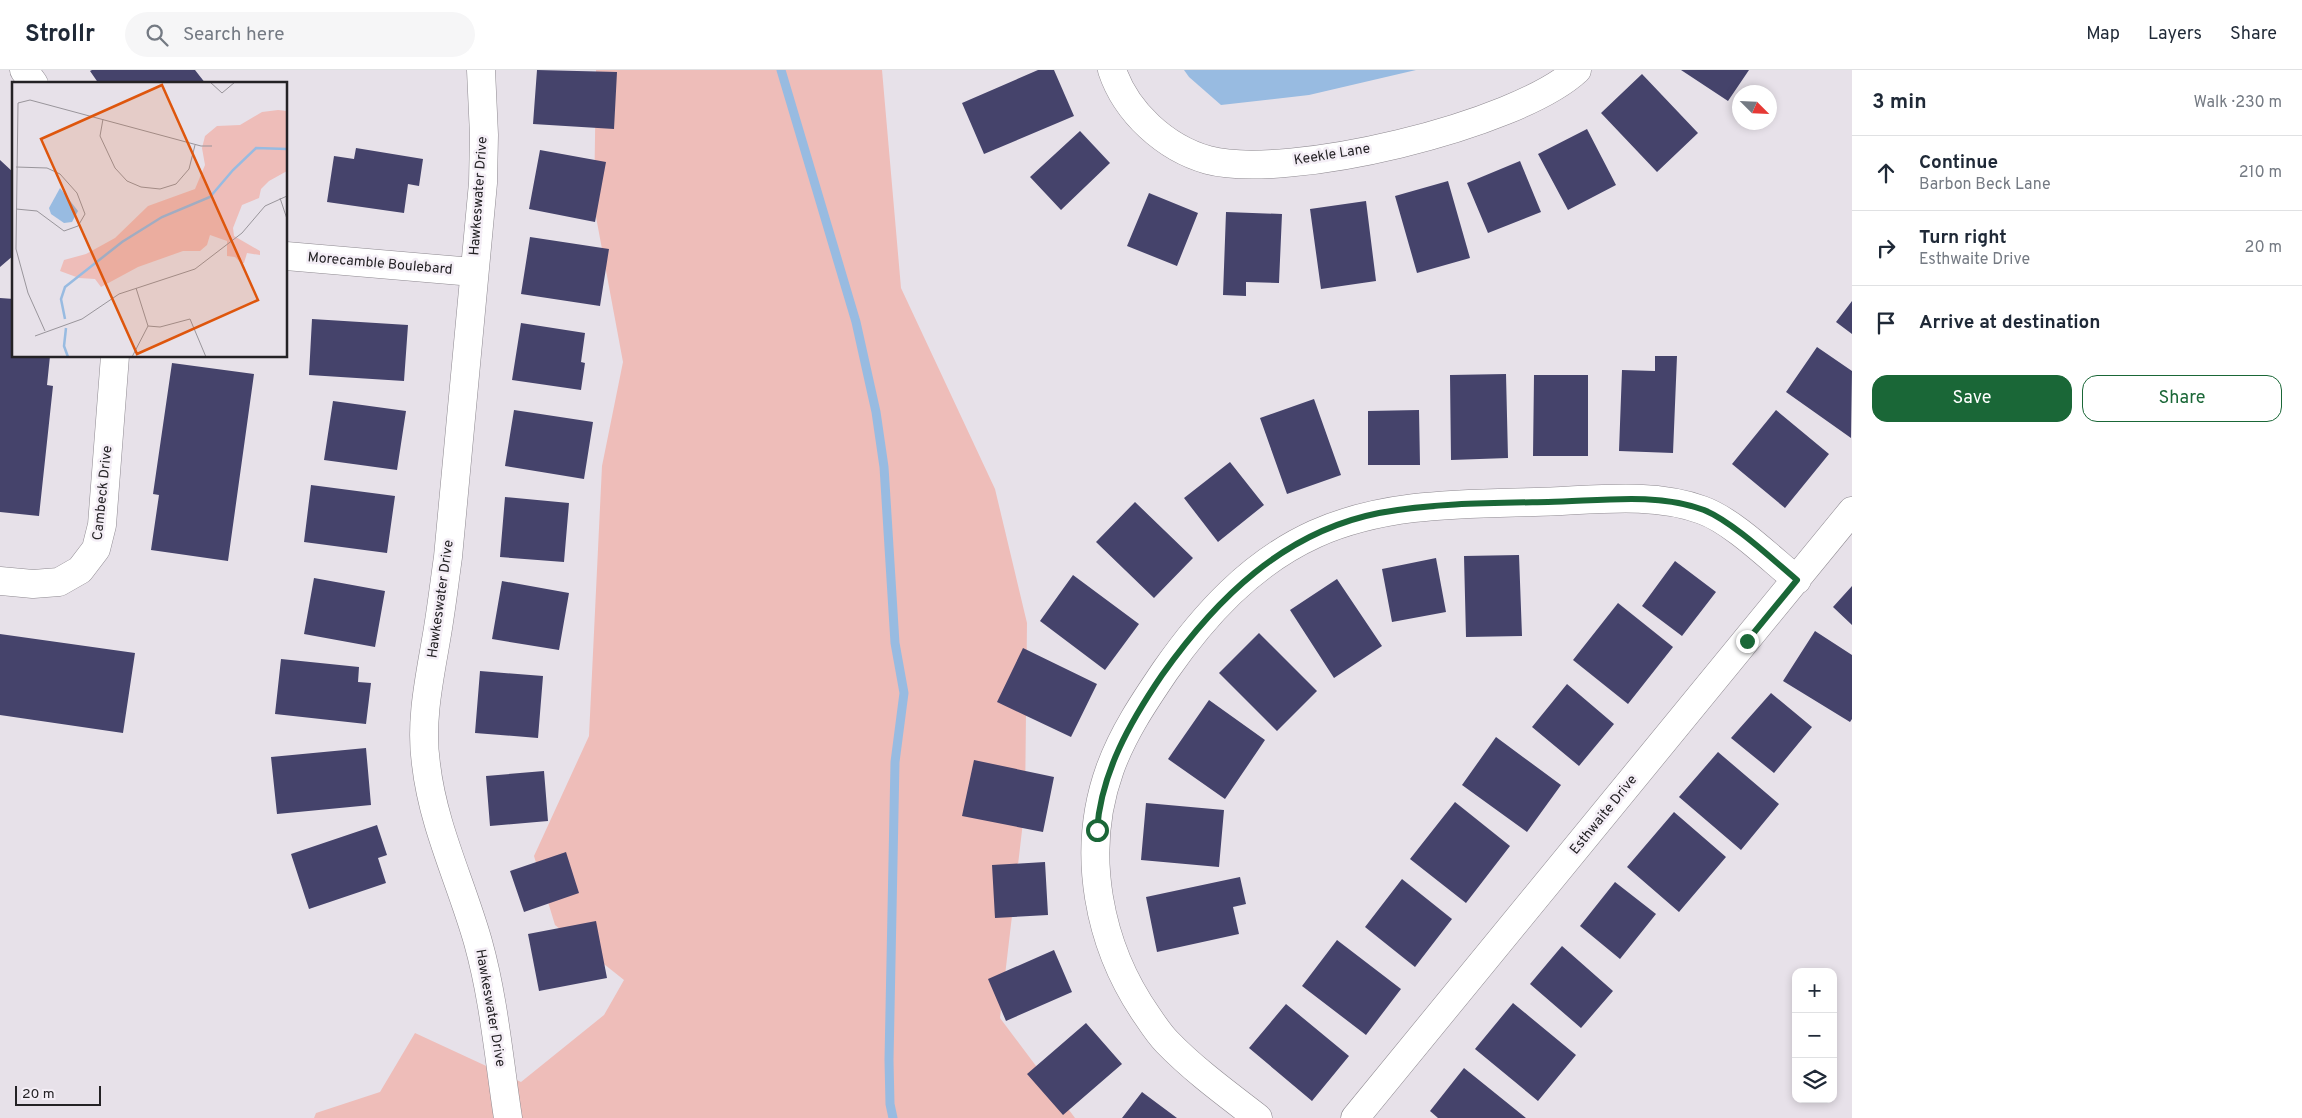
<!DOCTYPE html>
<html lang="en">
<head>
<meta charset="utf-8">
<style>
  body { margin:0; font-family:Overpass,sans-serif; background:#f6f6f7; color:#1f2937 }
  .controls { position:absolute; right:15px; bottom:15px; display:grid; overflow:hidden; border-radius:10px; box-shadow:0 2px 8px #0003 }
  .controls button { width:45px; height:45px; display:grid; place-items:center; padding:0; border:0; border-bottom:1px solid #e0e1e3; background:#fff; color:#1f2937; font:25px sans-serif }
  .compass { position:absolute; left:1732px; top:15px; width:45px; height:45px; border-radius:50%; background:#fff; box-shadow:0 2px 8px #0003; rotate:114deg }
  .scale { position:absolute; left:15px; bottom:12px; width:86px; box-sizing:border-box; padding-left:5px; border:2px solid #242225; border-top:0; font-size:14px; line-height:18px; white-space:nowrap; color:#242225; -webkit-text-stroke:4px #f4eef6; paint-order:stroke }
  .stop { position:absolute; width:15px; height:15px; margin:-11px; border:4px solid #1a6737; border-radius:50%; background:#fff }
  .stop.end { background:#1a6737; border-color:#fff; box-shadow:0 1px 5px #0008 }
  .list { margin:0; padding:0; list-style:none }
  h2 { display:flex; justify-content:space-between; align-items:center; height:65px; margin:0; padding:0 20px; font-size:21px }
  h2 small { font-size:16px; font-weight:400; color:#747a83 }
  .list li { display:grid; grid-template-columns:32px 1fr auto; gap:15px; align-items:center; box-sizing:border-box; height:75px; padding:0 20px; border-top:1px solid #e0e1e3 }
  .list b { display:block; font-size:19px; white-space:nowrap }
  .list p { margin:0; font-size:16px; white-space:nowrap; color:#747a83 }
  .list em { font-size:16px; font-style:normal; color:#747a83 }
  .actions { display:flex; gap:10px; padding:15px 20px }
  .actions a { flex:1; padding:11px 0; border:1px solid #1a6737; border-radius:15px; text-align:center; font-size:18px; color:#1a6737 }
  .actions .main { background:#1a6737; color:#fff }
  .icon { flex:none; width:28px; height:28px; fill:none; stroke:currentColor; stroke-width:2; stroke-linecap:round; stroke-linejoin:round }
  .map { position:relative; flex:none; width:1852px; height:1048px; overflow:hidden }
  header { display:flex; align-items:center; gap:30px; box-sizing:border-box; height:70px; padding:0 25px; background:#fff; border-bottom:1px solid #e0e1e3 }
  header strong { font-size:24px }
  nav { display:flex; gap:28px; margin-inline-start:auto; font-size:18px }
  .search { width:350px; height:45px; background:#f6f6f7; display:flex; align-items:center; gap:12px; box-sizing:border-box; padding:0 18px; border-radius:28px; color:#747a83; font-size:19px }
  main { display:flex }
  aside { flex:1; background:#fff }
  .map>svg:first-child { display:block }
</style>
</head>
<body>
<header>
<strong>Strollr</strong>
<div class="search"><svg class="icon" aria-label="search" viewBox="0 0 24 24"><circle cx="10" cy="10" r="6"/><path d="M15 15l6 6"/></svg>Search here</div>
<nav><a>Map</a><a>Layers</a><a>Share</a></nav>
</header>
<main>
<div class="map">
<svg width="1852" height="1048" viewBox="0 0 1852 1048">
  <rect width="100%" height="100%" fill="#e7e1e9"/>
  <path fill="#eebdb9" d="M596 0H882L901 218 995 419 1027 553 1025 735 1000 948 1075 1048H314L316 1043 380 1022 415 963 521 1012 604 945 624 910 555 855 534 786 589 666 602 396 623 292 594 136Z"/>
  <path fill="#98bbe1" d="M1184 0H1416L1309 25 1221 35 1189 7Z"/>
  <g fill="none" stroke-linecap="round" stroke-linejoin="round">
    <path stroke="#98bbe1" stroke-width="9" d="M781 0 856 252 876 342 884 397 895 573 904 623 895 692 889 990 890 1034 893 1048"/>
  </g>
  <path fill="#45436b" d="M92 0H195L206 14H99L90 1Z
    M537 0 617 2 614 59 533 54Z
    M1038 0H1054L1074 46 984 84 962 33Z
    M1681 0H1749L1728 31Z
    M1642 4 1698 63 1657 102 1601 43Z
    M1587 59 1616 115 1568 140 1538 84Z
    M1080 61 1110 93 1061 140 1030 107Z
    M356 78 423 89 419 116 408 114 404 143 327 132 334 86 354 89Z
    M540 80 606 92 595 152 529 139Z
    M0 90 14 103V185L0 197Z
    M1520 91 1541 142 1488 163 1467 113Z
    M1448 111 1470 188 1417 203 1395 126Z
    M1149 123 1198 143 1177 196 1127 176Z
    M1366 131 1376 211 1321 219 1310 139Z
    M1226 142 1282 144 1279 213 1246 212V226L1223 225Z
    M530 167 609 179 600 236 521 224Z
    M0 228 14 229V286H50L47 315 53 316 39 446 0 442Z
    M1852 231V264L1836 252Z
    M312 249 408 255 404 311 309 305Z
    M521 253 585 263 581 292 585 293 581 320 512 310Z
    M1817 277 1852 301 1851 368 1786 322Z
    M1655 286H1677L1673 383 1619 381 1622 300 1655 301Z
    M172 293 254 304 228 491 151 480 159 425 153 424Z
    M1506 304 1508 388 1451 390 1450 305Z
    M1534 305H1588V386H1533Z
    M1314 329 1341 405 1287 424 1260 348Z
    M333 331 406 341 397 400 324 390Z
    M514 340 593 352 584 409 505 396Z
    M1419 340 1420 395H1368V341Z
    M1776 340 1829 384 1785 438 1732 394Z
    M1230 392 1264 435 1218 472 1184 428Z
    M311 415 395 426 387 483 304 472Z
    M505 427 569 433 564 492 500 487Z
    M1135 432 1193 488 1154 528 1096 472Z
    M1519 485 1522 566 1466 567 1464 486Z
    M1436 488 1446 542 1392 552 1382 499Z
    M1675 491 1716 522 1682 566 1642 536Z
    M1073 505 1139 554 1105 600 1040 551Z
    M314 508 385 521 375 577 304 564Z
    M1337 509 1382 576 1334 608 1290 540Z
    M502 511 569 523 559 580 492 569Z
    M1852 516V555L1833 537Z
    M1618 533 1673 577 1628 634 1573 590Z
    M1815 561 1852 585V649L1850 652 1783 611Z
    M1259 563 1317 621 1277 661 1219 603Z
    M0 564 135 583 123 663 0 645Z
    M1023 578 1097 614 1071 667 997 632Z
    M281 589 359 597 358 612 371 613 366 654 275 644Z
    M480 601 543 606 538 668 475 663Z
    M1567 614 1614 654 1579 696 1532 657Z
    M1771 623 1812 657 1774 703 1731 668Z
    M1209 630 1265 670 1225 729 1168 689Z
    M1496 667 1561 715 1527 762 1462 715Z
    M366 678 371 735 277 744 271 687Z
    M1718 682 1779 734 1741 780 1679 727Z
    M974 690 1054 707 1043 762 962 746Z
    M544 701 548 751 490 756 486 706Z
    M1455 732 1510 776 1466 833 1410 789Z
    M1146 733 1224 740 1219 797 1141 790Z
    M1674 742 1726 787 1679 842 1627 797Z
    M377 755 387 785 378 788 386 813 309 839 291 784Z
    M566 782 579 823 524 842 510 801Z
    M1045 792 1048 845 995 848 992 795Z
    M1240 807 1246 834 1233 837 1239 864 1157 882 1146 827Z
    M1402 809 1452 849 1415 897 1365 857Z
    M1615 812 1656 844 1620 889 1580 856Z
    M596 851 607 908 539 921 528 864Z
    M1337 870 1401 919 1366 965 1302 916Z
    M1562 876 1613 921 1581 958 1530 914Z
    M1054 880 1072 922 1006 951 988 909Z
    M1513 933 1576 985 1538 1031 1475 979Z
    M1286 934 1349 986 1312 1031 1249 978Z
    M1086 953 1122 994 1063 1045 1027 1004Z
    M1464 998 1526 1048H1438L1430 1041Z
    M1142 1022 1177 1048H1122Z"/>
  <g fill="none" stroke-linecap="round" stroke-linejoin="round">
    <g stroke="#8e8990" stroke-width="29">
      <path id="minor" d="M24 0 34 14
        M481 0 484 65 483 113 448 487C444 515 441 542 436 570 429 611 420 652 426 694 433 756 461 812 478 872 494 929 499 990 508 1048
        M1112 0C1126 42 1165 78 1208 90 1286 111 1517 56 1577 0
        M286 186 473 202
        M0 511 33 514 59 512 80 500 96 479 102 455 115 286
        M1258 1048C1227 1024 1194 1000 1167 972 1160 965 1154 956 1148 947 1098 876 1080 782 1110 699 1123 663 1144 632 1165 601 1204 545 1251 493 1315 464 1384 433 1460 434 1535 432 1589 431 1650 421 1702 440 1733 451 1771 489 1797 510
        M1355 1048 1852 441"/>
    </g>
    <use href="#minor" stroke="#fff" stroke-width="28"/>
  </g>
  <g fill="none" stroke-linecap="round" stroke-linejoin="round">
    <path stroke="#1a6737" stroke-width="6" d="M1097 760C1101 703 1130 652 1162 605 1216 529 1283 462 1379 443 1434 433 1492 433 1548 432 1599 431 1656 422 1704 440 1733 452 1772 489 1797 510L1747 571"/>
  </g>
  <g text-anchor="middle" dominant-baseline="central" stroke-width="5" stroke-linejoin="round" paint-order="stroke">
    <g font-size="14" fill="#242225" stroke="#f4eef6">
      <text transform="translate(1332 85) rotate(-9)">Keekle Lane</text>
      <text transform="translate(479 126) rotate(-86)">Hawkeswater Drive</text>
      <text transform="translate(380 194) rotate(5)">Morecamble Boulebard</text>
      <text transform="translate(103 423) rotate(-84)">Cambeck Drive</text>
      <text transform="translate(441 529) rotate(-82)">Hawkeswater Drive</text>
      <text transform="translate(1604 745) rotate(-51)">Esthwaite Drive</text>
      <text transform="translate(490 938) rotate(80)">Hawkeswater Drive</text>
    </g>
  </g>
  <g transform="translate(12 12)">
    <rect width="275" height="275" fill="#e7e1e9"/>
    <path d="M266 28 275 29V89L257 99 249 107 247 116 230 123 221 146 222 154 248 169V173L235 171 232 181H229L223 175 215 174V159L198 153 195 163 188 169H171L126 185 89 205 83 197 67 196 48 189 52 178 74 172 103 156 136 124 183 107 193 83 190 66 193 54 205 44 228 43 250 30Z" fill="#eebdb9"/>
    <path d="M48 106 66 129 60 140 52 141 39 132 37 126Z" fill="#98bbe1"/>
    <path fill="none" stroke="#98bbe1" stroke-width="2.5" d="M53 237 49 217 53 205 110 160 150 135 198 115 221 88 244 66 275 67M54 246 52 264 56 275"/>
    <path fill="none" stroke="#99959b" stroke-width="1" d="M198 0 210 11 223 0M91 37 88 54 103 86 115 99 129 105 148 107 164 102 177 87 183 63M4 85 35 86 48 92 65 111 73 132 66 144 52 149 25 129 4 127M268 116 275 137M136 244 148 245 178 237 194 275M33 249 16 211 4 167 6 21 18 18 189 64H200M23 254 70 237 107 212 183 187 230 151 253 124 275 114M120 275 136 244 124 206"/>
    <path fill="#de560d" fill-opacity="0.15" stroke="#de560d" stroke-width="2.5" d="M150 3 246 218 125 272 29 57Z"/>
    <rect width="275" height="275" fill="none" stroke="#242225" stroke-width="2.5"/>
  </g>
</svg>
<div class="controls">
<button>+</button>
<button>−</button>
<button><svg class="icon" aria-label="layers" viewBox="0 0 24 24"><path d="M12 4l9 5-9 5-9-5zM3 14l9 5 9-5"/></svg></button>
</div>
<svg class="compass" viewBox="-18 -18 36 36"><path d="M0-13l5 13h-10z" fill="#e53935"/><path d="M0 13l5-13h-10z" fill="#747a83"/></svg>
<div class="scale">20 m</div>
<div class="stop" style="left:1097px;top:760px"></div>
<div class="stop end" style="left:1747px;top:571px"></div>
</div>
<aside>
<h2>3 min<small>Walk · 230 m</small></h2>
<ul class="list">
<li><svg class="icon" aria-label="ahead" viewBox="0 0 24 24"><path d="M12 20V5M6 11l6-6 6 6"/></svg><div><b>Continue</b><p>Barbon Beck Lane</p></div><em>210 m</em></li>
<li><svg class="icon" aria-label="right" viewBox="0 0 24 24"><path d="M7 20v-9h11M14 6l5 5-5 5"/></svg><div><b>Turn right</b><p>Esthwaite Drive</p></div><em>20 m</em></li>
<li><svg class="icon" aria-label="arrive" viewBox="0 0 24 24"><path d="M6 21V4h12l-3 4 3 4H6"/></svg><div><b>Arrive at destination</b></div></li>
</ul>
<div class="actions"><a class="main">Save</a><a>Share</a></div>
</aside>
</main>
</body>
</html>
